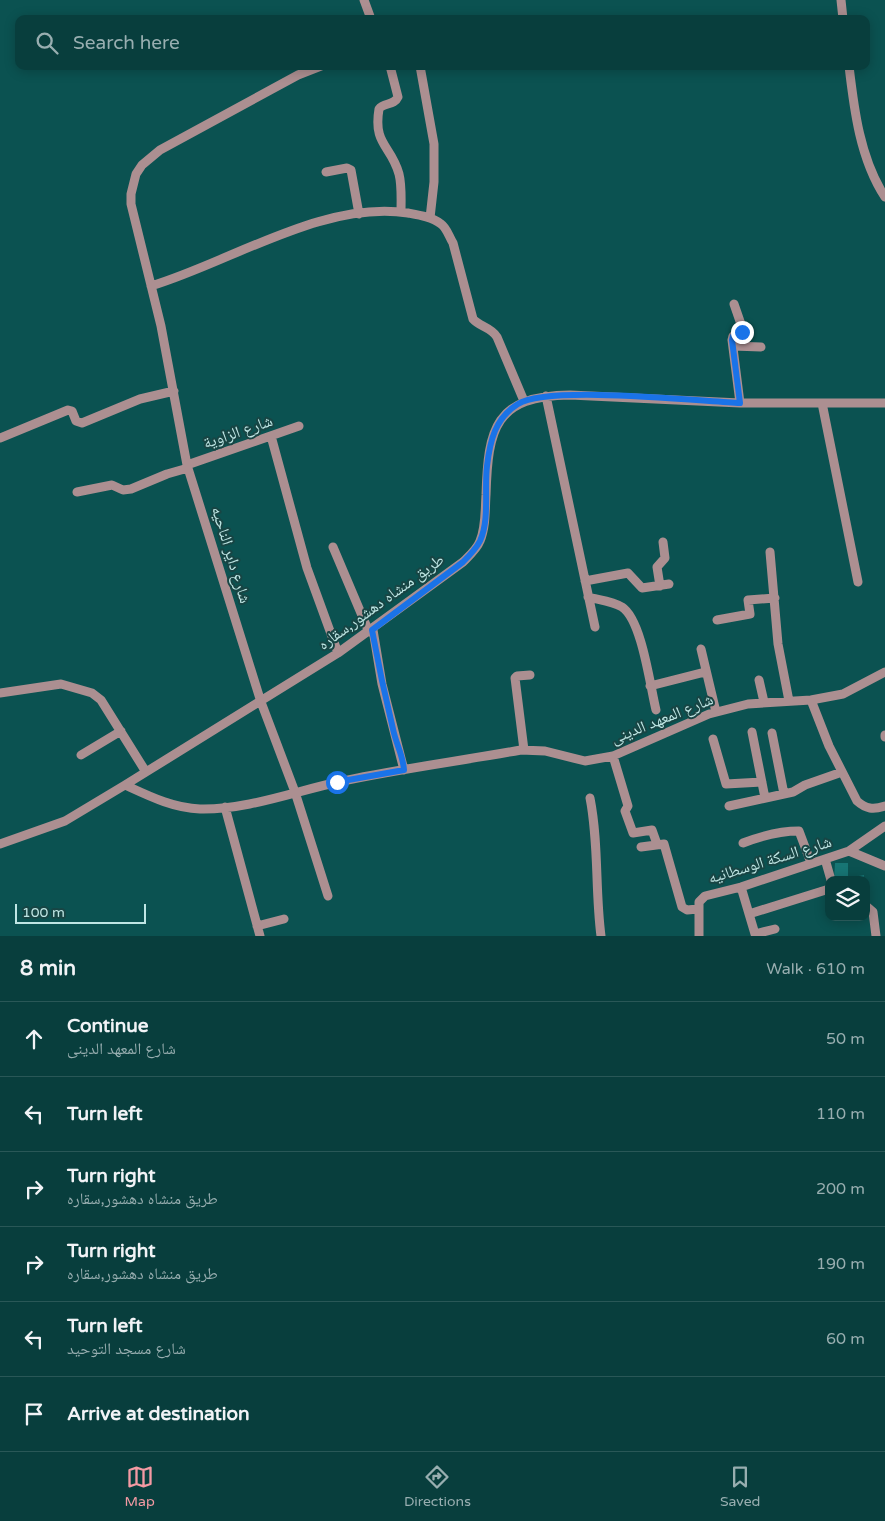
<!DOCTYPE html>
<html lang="en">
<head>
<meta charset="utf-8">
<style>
  body { margin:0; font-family:"Varela Round","Noto Naskh Arabic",sans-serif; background:#164948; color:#f1f3f6 }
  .controls { position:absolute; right:15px; bottom:15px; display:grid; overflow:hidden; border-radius:10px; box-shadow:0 2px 12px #0003 }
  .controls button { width:45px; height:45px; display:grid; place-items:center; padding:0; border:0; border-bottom:1px solid #295757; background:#083e3d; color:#f1f3f6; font:25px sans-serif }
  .scale { position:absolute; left:15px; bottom:12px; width:131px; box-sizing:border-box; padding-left:5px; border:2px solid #bfe6e4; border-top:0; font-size:14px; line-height:18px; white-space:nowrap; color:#bfe6e4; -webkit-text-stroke:4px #184544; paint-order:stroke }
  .stop { position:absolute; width:15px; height:15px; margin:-11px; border:4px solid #1a73e8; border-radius:50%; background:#fff }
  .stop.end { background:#1a73e8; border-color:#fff; box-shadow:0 1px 5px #0008 }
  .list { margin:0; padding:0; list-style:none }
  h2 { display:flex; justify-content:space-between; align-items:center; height:65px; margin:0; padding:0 20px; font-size:21px }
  h2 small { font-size:16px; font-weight:400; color:#98aeb0 }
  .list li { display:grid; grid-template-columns:32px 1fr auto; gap:15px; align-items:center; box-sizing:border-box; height:75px; padding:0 20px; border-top:1px solid #295757 }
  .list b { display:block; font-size:19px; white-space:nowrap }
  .list p { margin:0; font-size:16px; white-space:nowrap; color:#98aeb0 }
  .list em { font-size:16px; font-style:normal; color:#98aeb0 }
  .icon { flex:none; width:28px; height:28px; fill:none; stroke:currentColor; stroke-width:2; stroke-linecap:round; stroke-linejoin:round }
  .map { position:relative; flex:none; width:885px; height:936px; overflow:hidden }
  .search { position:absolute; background:#083e3d; box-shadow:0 2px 12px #0003; left:15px; right:15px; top:15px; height:55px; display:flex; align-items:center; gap:12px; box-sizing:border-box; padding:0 18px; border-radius:10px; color:#98aeb0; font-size:19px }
  .sheet { height:515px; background:#083e3d }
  nav { display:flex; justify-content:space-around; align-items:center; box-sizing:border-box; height:70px; border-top:1px solid #295757; background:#083e3d; font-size:14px; color:#98aeb0 }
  nav a { display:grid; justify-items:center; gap:2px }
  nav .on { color:#f49aa3 }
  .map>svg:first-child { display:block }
</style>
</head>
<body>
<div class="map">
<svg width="885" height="936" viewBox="0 0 885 936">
  <rect width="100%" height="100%" fill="#0b5251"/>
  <path fill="#177574" d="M835 863H848V878L864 875V880H834Z"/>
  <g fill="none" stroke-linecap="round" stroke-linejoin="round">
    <path stroke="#ac8f91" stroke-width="9" d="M364 0 371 19
      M841 0 843 19
      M321 66 298 75 160 150 142 165 136 174 131 194V204L161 326 187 465 261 702 295 792 328 896
      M390 66 398 97C394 106 384 102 379 109 373 145 391 145 399 174 402 186 401 200 401 212
      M420 66 434 144V182L430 218
      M849 66C854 109 860 159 885 197
      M326 172 347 168 351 170 359 214
      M151 286C231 262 323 200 408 213 419 215 432 217 441 224 447 228 449 237 453 243L473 319C480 327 491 327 497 337L524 401
      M734 304 743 330 733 336 732 340 740 403
      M733 346 761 347
      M546 396 595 627
      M822 403 858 582
      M271 436 307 568 338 653
      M0 438 68 410 72 411 76 421 82 423 140 399 174 391
      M187 465 299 426
      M77 492 112 485 123 490 131 489 167 474 188 468
      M333 547 369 632
      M770 552 778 644 789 701
      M585 581 628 573 642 588 669 584
      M660 586 657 567 665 558 663 542
      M588 597C599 600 612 601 622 607 642 620 650 686 656 710
      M717 620 750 614 748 600 775 598
      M373 630 382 684 404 770
      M701 649 716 712
      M759 680 764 702
      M650 686 705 672
      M0 693 61 684 92 693 101 700 146 772
      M811 700 829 746 857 801C866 809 873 810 885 806
      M752 732 765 798
      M772 733 784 794
      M885 735V737
      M713 739 726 784 762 782
      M524 750 515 678 517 676 530 675
      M81 755 121 731
      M613 756 628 806 625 811 633 833 652 830 657 844
      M125 785C149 796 173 808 200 809 246 810 293 792 338 782 398 769 460 761 521 750L545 751 585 761 613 756 709 714 748 704 811 700 843 694 885 672
      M590 798C599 844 595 890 601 936
      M729 806 793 792 805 785 842 772
      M225 807 260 936
      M743 843C761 836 779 831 799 831L811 863
      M0 844 65 821 125 785 338 653 463 562C469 556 477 549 480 541 486 527 485 509 486 495 488 428 495 396 570 395L740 403H885
      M641 847 664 844 682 907 687 910 698 909
      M849 851 885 826
      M825 859 831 880
      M741 887 755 934 775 929
      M866 906 873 912 876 936
      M749 914 829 889
      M257 926 284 919
      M699 936V902L705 896 741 887 849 851 885 866"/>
  </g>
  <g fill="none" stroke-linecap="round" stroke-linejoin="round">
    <path stroke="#1a73e8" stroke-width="6" d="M337 782 404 770C403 755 396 744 393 729 385 696 378 663 372 630L463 562C469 556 476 549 480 541 490 519 484 490 487 466 490 441 495 418 518 404 547 385 698 401 740 403L732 340 733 336 742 332"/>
  </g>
  <g text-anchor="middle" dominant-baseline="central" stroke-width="4" stroke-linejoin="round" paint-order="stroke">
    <g font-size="16" fill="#bfe6e4" stroke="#184544">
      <text transform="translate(238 432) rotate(-19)">شارع الزاوية</text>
      <text transform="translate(231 555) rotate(73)">شارع داير الناحيه</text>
      <text transform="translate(381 602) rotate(-36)">طريق منشاه دهشور,سقاره</text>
      <text transform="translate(662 719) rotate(-22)">شارع المعهد الدينى</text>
      <text transform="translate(770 860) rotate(-17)">شارع السكة الوسطانيه</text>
    </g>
  </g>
</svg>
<div class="controls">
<button><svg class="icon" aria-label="layers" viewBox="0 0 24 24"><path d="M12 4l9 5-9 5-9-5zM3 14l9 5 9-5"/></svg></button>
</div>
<div class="scale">100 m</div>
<div class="stop" style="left:337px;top:782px"></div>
<div class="stop end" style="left:742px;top:332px"></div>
<div class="search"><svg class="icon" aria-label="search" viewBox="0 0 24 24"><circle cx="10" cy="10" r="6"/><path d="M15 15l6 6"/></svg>Search here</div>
</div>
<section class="sheet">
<h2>8 min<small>Walk · 610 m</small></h2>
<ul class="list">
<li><svg class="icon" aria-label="ahead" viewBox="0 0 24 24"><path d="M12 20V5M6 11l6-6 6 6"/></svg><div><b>Continue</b><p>شارع المعهد الدينى</p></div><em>50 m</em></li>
<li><svg class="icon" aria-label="left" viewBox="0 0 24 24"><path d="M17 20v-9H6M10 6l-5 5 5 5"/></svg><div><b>Turn left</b></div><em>110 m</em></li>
<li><svg class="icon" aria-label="right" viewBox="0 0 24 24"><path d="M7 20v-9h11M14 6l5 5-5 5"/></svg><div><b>Turn right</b><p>طريق منشاه دهشور,سقاره</p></div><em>200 m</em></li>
<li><svg class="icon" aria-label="right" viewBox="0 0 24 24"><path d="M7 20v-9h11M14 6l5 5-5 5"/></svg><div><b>Turn right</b><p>طريق منشاه دهشور,سقاره</p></div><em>190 m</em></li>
<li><svg class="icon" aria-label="left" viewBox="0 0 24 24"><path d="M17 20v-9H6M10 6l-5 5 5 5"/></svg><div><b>Turn left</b><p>شارع مسجد التوحيد</p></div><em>60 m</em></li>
<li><svg class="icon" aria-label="arrive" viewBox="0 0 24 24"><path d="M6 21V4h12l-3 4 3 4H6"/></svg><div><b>Arrive at destination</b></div></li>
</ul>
</section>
<nav>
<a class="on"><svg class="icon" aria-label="map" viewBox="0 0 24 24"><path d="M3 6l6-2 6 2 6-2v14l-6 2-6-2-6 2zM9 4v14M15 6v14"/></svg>Map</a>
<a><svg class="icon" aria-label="directions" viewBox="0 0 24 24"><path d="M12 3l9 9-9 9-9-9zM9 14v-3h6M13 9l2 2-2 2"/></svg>Directions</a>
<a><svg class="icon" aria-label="saved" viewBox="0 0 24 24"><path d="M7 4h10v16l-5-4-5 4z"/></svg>Saved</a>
</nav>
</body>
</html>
